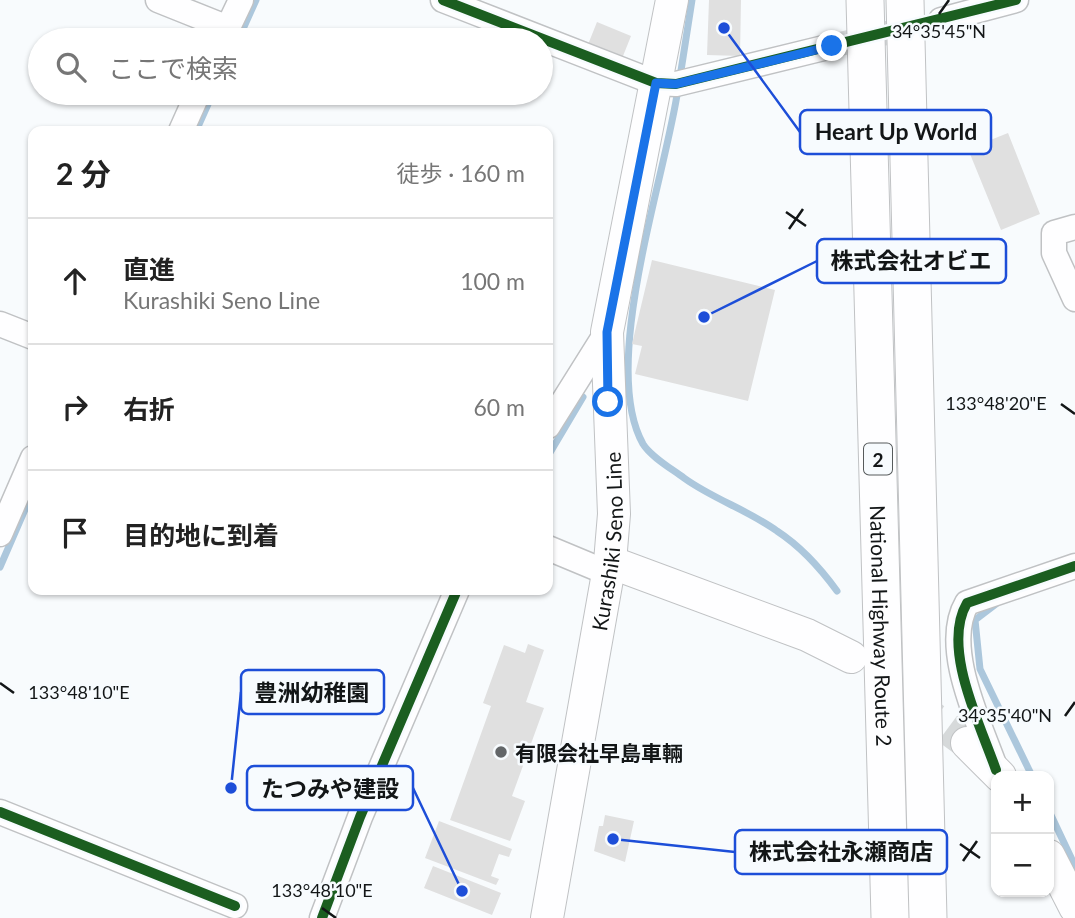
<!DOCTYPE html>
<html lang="ja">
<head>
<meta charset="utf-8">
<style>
  body { margin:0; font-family:Lato,"Noto Sans JP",sans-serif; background:#f6f6f6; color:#222 }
  .controls { position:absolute; right:21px; bottom:21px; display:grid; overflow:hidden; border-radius:14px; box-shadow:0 2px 5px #0004 }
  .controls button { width:63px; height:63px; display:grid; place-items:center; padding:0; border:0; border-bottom:2px solid #e0e0e0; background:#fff; color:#222; font:35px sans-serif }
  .stop { position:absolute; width:21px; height:21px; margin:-16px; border:5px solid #1a73e8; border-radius:50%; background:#fff }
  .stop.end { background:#1a73e8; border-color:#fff; box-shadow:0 2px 7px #0008 }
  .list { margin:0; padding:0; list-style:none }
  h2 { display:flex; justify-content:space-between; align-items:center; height:91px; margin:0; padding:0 28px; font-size:30px }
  h2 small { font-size:23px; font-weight:400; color:#767676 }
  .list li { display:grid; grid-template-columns:46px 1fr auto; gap:21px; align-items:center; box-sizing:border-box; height:126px; padding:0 28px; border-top:2px solid #e0e0e0 }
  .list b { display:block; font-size:26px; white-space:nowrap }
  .list p { margin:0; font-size:23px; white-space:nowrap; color:#767676 }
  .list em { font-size:23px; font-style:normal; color:#767676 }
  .icon { flex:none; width:38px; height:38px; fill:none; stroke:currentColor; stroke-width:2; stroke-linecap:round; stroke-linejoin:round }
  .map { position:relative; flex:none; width:1075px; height:918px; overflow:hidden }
  .search { position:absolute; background:#fff; box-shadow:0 2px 5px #0004; left:28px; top:28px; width:525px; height:77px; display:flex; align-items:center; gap:18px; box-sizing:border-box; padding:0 24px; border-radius:38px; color:#767676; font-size:26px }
  .panel { position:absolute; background:#fff; box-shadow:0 2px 5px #0004; left:28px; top:126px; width:525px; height:469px; border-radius:14px }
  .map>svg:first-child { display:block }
</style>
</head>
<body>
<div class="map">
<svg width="1075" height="918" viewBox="0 0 1075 918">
  <rect width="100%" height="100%" fill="#f8fbfd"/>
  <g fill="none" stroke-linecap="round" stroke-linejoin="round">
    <path stroke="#acc7dc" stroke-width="7" d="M238 40 256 0
      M680 77 692 0
      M678 89C665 178 599 366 643 444 651 457 672 469 684 478 713 499 748 510 777 531 800 546 821 569 837 591
      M196 131 213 93
      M548 456 583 397
      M0 567 33 491
      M996 604 975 620 980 669 1032 776
      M1049 811 1075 866"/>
  </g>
  <path fill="#e0e0e0" d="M709 0H741L740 56 707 55Z
    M597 22 631 36 621 61 587 47Z
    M1008 133 1040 214 1001 230 968 149Z
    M652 260 775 290 748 401 635 374 642 346 632 344Z
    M528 644 544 650 526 702 544 708 512 796 525 801 510 841 450 820 491 706 483 703 504 645 525 653Z
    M605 815 634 821 625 862 594 851 599 826H603Z
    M439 821 512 849 509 857 499 854 491 876 499 879 496 885 425 858Z
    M433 866 501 893 492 915 424 888Z"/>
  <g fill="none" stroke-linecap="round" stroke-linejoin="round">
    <path stroke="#d6d9da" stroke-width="24" stroke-dasharray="24 12" stroke-linecap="butt" d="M832 46 941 20"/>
    <path stroke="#d6d9da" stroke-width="32" stroke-dasharray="32 16" stroke-linecap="butt" d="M909 700 967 743"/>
    <g stroke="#c0c2c4" stroke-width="27">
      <path id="minor" d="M158 0 228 28
        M443 0 656 83 676 84 832 46
        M941 20 1016 0
        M222 40 241 0
        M181 131 198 93
        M1075 227 1054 233V253L1075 299
        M0 324 33 337
        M548 426 607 332
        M0 534 33 458
        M548 548 608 573
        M996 770C980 724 941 647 967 603L1075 566
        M0 812 235 906
        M322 918 360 817 457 590"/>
    </g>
    <g stroke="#c0c2c4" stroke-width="34">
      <g id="major">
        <path d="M610 562 807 635 851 657"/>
        <path d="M967 743 1000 776"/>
        <path d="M1049 856 1075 907"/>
        <path id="s1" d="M547 918 610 562 614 514 607 332 672 0"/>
      </g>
    </g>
    <g stroke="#c0c2c4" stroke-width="39">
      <g id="highway">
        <path id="s2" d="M865 0 890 918"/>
        <path d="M905 0 928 918"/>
      </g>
    </g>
    <use href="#minor" stroke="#fefeff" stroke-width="24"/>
    <use href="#major" stroke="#fefeff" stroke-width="32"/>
    <use href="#highway" stroke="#fefeff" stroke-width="37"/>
    <g stroke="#f7fbfe" stroke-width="15">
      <path id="cycleway" d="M443 0 656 83 676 84 1016 0
        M996 770C980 724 941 647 967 603L1075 566
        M0 812 235 906
        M322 918 360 817 457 590"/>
    </g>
    <use href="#cycleway" stroke="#1b5e20" stroke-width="10"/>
  </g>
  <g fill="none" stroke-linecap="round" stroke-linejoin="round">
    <path stroke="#1a73e8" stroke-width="9" d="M608 402 607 332 656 83 676 84 832 46"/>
  </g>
  <path fill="none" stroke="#131617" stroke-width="2.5" d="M939 14 949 0M786 212 806 226M789 229 803 209M1061 404 1075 414M0 683 14 693M1065 716 1075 702M960 844 980 858M963 861 977 841M322 908 336 918"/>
  <circle fill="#636668" stroke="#f7fbfe" stroke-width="2.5" cx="501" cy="752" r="7"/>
  <g text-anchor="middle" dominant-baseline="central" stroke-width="5" stroke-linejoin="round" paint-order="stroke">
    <rect fill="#f7fbfe" stroke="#575b5c" stroke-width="2" x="864" y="443.5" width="28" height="31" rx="5"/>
    <g font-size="19" font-weight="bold" fill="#131617">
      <text x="878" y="459">2</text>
    </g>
    <g font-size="21" fill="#131617" stroke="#f7fbfe">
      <text stroke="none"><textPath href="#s1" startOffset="382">Kurashiki Seno Line</textPath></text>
      <text stroke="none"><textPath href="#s2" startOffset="626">National Highway Route 2</textPath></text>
    </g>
    <g font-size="21" font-weight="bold" fill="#131617" stroke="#f7fbfe" text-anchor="start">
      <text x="515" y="752">有限会社早島車輛</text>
    </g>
  </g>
  <g font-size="18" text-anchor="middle" fill="#131617" stroke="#f7fbfe" stroke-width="5" stroke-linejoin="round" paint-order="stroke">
    <text x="939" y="38">34°35'45"N</text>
    <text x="996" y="410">133°48'20"E</text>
    <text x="79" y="699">133°48'10"E</text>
    <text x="1005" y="722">34°35'40"N</text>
    <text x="322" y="897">133°48'10"E</text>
  </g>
  <path fill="none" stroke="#1d4ed8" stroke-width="2.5" d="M724 28L800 132M704 317L817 261M231 788L241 692M462 891L413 788M613 839L735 852"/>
  <g fill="#1d4ed8" stroke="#f7fbfe" stroke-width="2.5">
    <circle cx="724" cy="28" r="7"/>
    <circle cx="704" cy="317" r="7"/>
    <circle cx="231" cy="788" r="7"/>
    <circle cx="462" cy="891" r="7"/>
    <circle cx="613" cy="839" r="7"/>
  </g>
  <g fill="#f7fbfe" stroke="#1d4ed8" stroke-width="2.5">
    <rect x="800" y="110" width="191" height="44" rx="7"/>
    <rect x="817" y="239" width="189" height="44" rx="7"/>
    <rect x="241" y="670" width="143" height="44" rx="7"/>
    <rect x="247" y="766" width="166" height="44" rx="7"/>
    <rect x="735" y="830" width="212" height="44" rx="7"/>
  </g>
  <g font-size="23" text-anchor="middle" font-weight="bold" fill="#131617">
    <text x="896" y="140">Heart Up World</text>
    <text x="911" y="269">株式会社オビエ</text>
    <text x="312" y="701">豊洲幼稚園</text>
    <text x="330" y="797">たつみや建設</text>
    <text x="841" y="860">株式会社永瀬商店</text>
  </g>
</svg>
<div class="controls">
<button>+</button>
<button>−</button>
</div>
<div class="stop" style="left:608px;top:402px"></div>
<div class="stop end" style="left:832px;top:46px"></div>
<div class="search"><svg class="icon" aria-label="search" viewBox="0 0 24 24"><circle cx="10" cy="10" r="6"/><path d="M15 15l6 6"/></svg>ここで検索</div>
<section class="panel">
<h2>2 分<small>徒歩 · 160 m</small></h2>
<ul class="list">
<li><svg class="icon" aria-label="ahead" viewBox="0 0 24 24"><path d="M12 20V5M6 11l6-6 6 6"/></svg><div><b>直進</b><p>Kurashiki Seno Line</p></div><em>100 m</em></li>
<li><svg class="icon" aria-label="right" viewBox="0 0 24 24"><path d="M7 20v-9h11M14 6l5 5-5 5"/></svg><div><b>右折</b></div><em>60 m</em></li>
<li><svg class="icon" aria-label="arrive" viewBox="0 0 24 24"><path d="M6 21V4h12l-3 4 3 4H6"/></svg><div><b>目的地に到着</b></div></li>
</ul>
</section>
</div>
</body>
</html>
